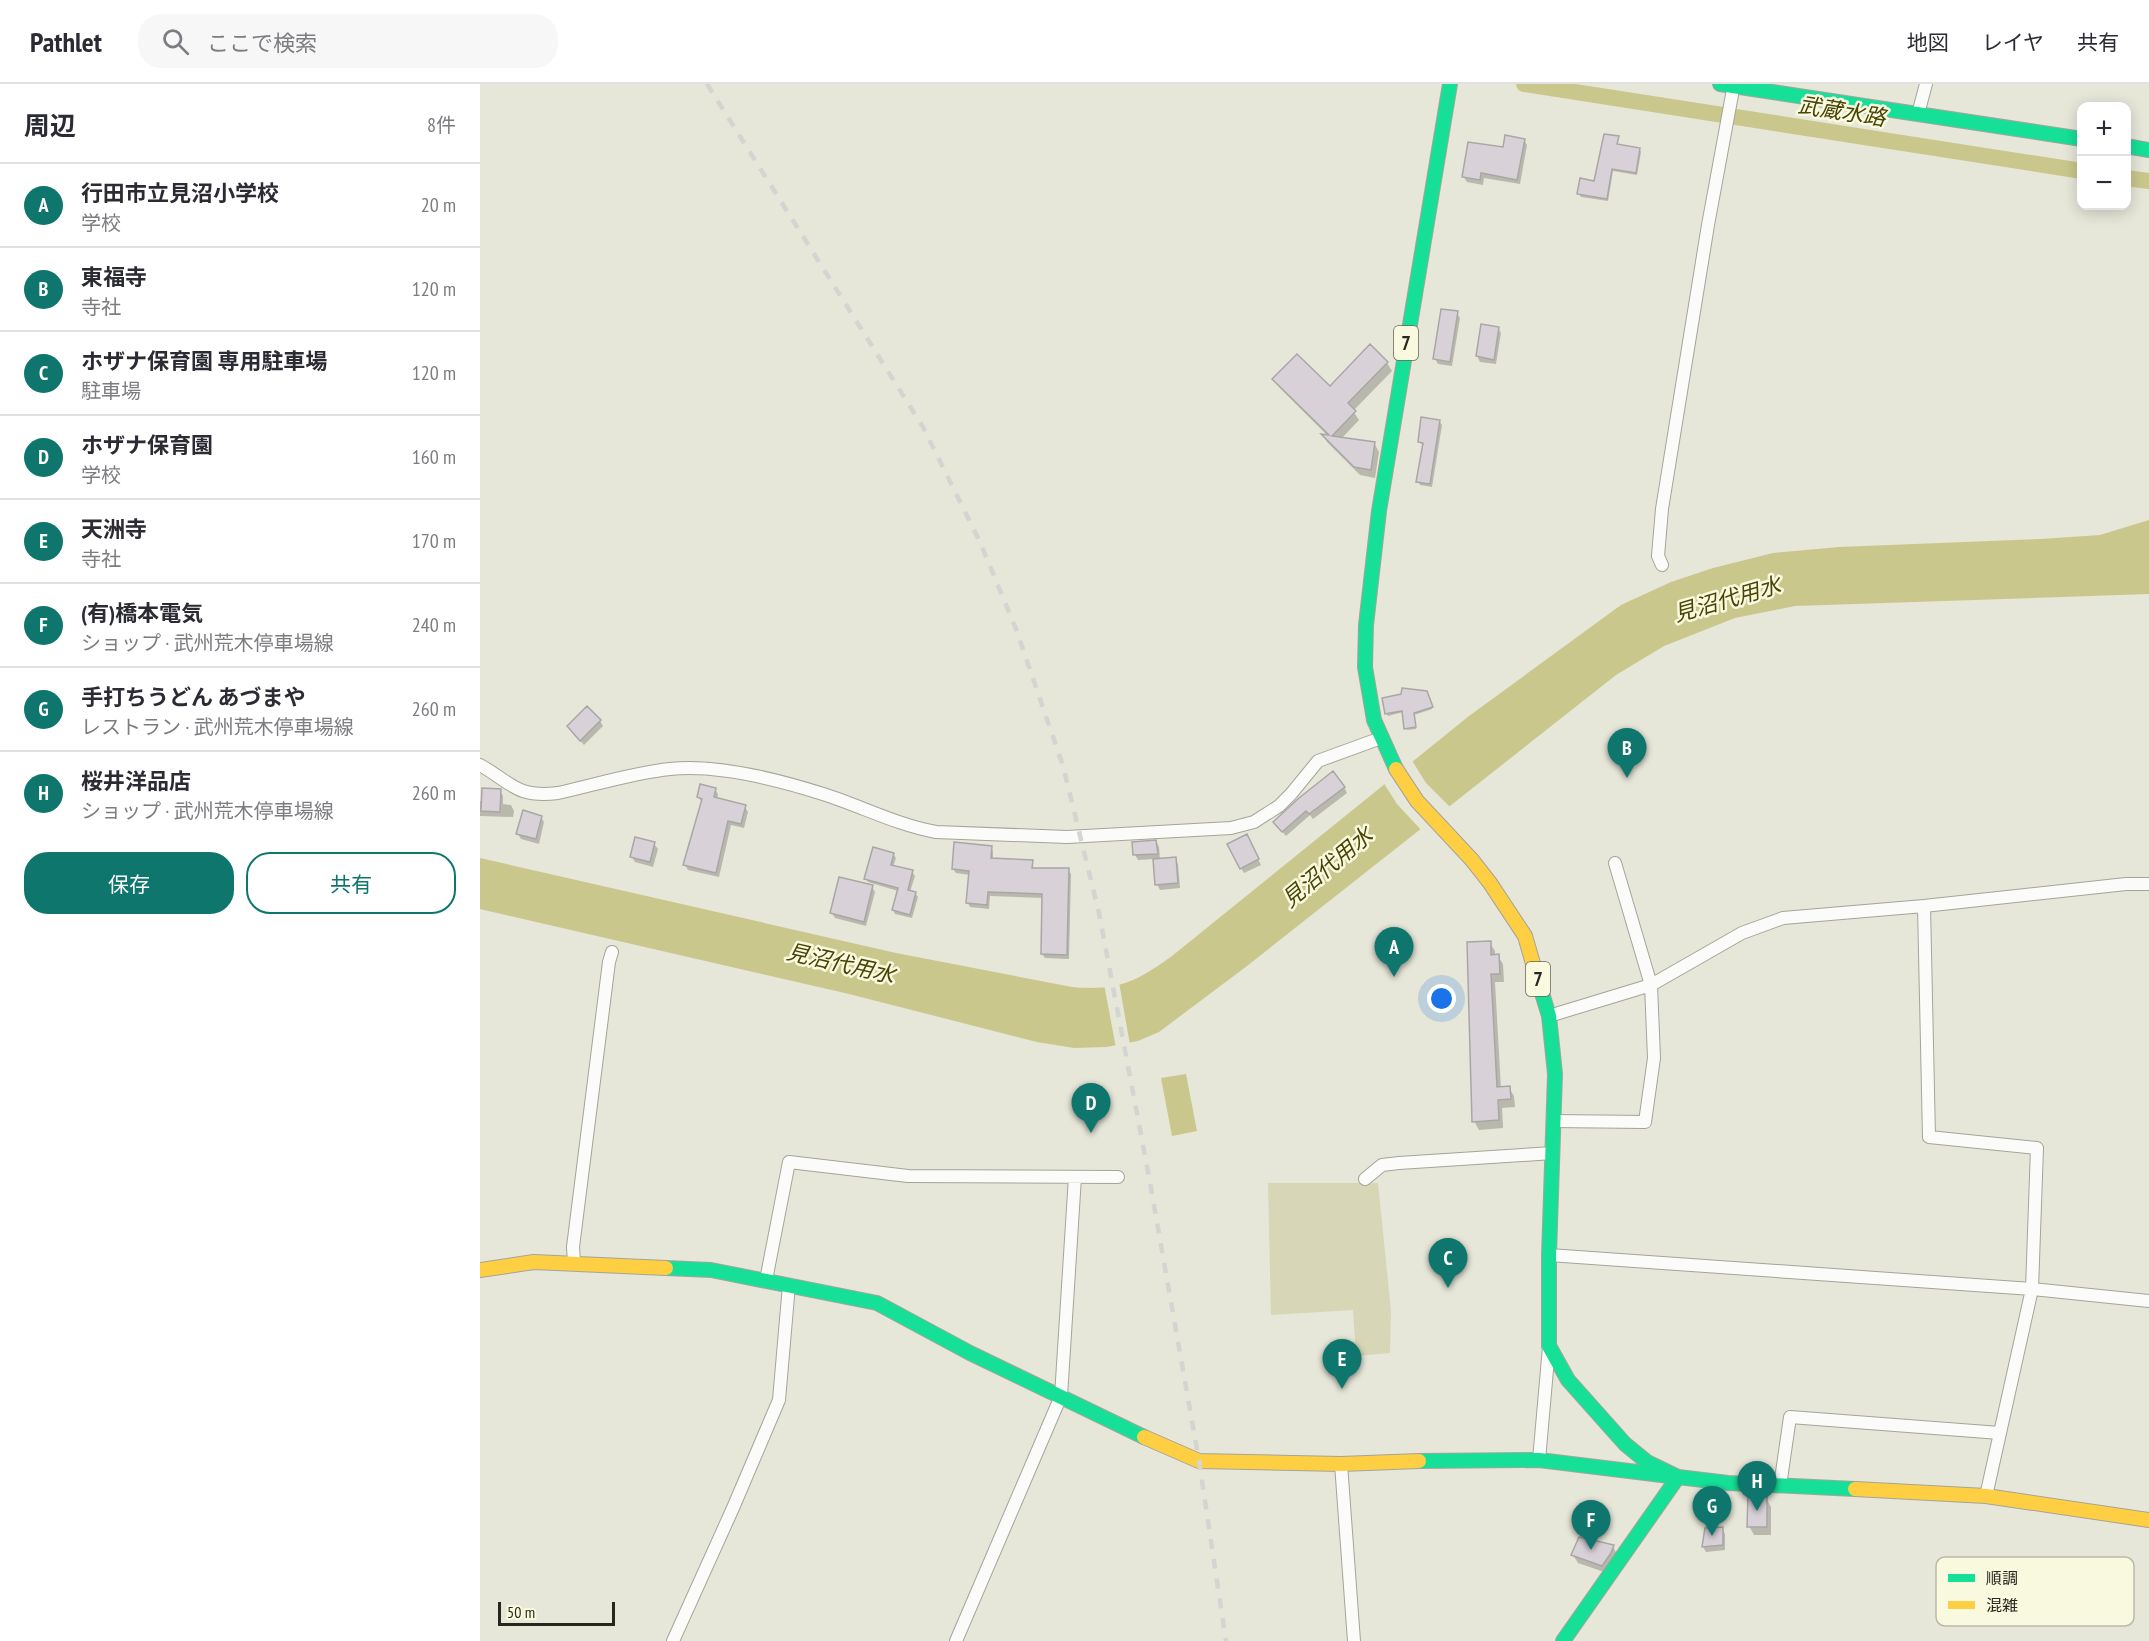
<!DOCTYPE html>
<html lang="ja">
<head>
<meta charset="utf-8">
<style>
  body { margin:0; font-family:"PT Sans Narrow","Noto Sans JP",sans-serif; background:#f7f7f7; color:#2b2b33 }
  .controls { position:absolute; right:18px; top:18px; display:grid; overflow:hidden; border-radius:12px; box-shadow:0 3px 15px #0003 }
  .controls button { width:54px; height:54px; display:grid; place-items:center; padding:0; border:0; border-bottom:2px solid #e1e1e2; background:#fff; color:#2b2b33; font:30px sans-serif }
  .scale { position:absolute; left:18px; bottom:15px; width:117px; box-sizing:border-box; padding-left:6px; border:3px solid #27271e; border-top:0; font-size:16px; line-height:21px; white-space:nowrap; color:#27271e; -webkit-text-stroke:4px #f9f9e0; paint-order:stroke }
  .you { position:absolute; left:962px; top:915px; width:21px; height:21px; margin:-15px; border:4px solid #fff; border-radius:50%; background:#1a73e8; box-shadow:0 0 0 9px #1a73e833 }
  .badge { display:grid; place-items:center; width:39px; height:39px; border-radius:50%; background:#0f766e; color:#fff; font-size:20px; font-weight:700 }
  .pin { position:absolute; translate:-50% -50px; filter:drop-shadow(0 2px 3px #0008) }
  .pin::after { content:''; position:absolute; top:32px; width:21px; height:18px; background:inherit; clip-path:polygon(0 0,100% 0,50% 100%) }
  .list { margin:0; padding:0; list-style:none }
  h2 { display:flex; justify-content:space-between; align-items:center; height:78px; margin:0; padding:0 24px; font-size:26px }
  h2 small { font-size:20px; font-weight:400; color:#7c7c81 }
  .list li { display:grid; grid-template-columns:39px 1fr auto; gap:18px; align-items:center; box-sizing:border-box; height:84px; padding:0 24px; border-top:2px solid #e1e1e2 }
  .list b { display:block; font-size:22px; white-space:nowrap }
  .list p { margin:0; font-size:20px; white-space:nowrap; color:#7c7c81 }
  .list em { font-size:20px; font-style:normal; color:#7c7c81 }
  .actions { display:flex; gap:12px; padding:18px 24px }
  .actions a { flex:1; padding:14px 0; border:2px solid #0f766e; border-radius:24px; text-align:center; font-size:21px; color:#0f766e }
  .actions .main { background:#0f766e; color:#fff }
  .icon { flex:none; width:33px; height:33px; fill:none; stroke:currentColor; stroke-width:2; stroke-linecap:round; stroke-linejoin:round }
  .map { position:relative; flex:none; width:1669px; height:1557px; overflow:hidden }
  header { display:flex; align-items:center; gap:36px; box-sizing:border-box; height:84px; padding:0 30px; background:#fff; border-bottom:2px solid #e1e1e2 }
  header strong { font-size:28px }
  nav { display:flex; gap:33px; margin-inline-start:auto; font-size:21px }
  .search { width:420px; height:54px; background:#f7f7f7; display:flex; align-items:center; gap:15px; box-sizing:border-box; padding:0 21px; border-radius:24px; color:#7c7c81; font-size:22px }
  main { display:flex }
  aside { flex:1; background:#fff }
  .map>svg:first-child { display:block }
</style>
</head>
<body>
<header>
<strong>Pathlet</strong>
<div class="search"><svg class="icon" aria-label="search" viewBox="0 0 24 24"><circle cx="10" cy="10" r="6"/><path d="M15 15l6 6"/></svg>ここで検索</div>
<nav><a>地図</a><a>レイヤ</a><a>共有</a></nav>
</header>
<main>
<aside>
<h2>周辺<small>8件</small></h2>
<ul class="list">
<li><span class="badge">A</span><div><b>行田市立見沼小学校</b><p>学校</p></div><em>20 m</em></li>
<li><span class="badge">B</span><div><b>東福寺</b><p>寺社</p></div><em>120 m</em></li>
<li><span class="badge">C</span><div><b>ホザナ保育園 専用駐車場</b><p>駐車場</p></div><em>120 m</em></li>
<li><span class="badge">D</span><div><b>ホザナ保育園</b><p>学校</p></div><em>160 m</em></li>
<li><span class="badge">E</span><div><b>天洲寺</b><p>寺社</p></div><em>170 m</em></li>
<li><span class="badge">F</span><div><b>(有)橋本電気</b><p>ショップ · 武州荒木停車場線</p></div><em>240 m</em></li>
<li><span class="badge">G</span><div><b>手打ちうどん あづまや</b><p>レストラン · 武州荒木停車場線</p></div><em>260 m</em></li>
<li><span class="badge">H</span><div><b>桜井洋品店</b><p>ショップ · 武州荒木停車場線</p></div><em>260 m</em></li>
</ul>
<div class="actions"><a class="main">保存</a><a>共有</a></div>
</aside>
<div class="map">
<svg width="1669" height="1557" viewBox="0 0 1669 1557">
  <rect width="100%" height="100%" fill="#e6e6d9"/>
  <path fill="#d7d6b6" d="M788 1099H898L911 1227 910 1269 876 1272 873 1226 791 1231Z"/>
  <path fill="#cac78c" d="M1669 436V510L1315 522 1255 534 1184 562 1136 591 767 882 679 948 658 957 626 963 594 964 557 958 369 910 0 825V774L416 869 592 903C638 907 656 898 692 872L989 632 1141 521 1191 498 1233 484 1293 469 1359 463 1561 455 1620 451Z
    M706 990 717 1047 692 1052 681 994Z"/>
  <path fill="#e6e6d9" d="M931 675 946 699 972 725 943 748 917 720 903 698Z
    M639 898 650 961 636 964 624 900Z"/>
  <path fill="#0003" d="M1138 53V62L1159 65 1161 68 1157 91 1133 87 1128 117 1101 113 1099 110 1115 99Z
    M1044 56 1047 61 1040 100 1004 94 1003 101 987 98 984 93 1024 65Z
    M977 229 980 234 972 282 958 280 955 275Z
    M1018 244 1021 249 1016 280 1000 278 997 272Z
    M890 262 907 279 912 287 873 327 879 336 862 354 894 359 899 368 895 394 880 391 847 358 844 352H848L799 303 794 295 850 304Z
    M959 337 962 341 952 403 940 401 938 397 944 362 939 358Z
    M948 611 952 625 934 631 936 645 927 646 923 628 908 632 907 630Z
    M120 637 123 642 104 661 88 643Z
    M864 703 867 709 833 735 830 731 806 752 798 743Z
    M235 705 238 710 237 716 265 723 268 728 264 744 251 741 239 793 208 786 205 781 223 719 218 713Z
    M20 707 23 712V720L31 721 34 727 33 733 0 732V717H3Z
    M61 733 64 738 59 760 41 755 38 750Z
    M769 757 781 781 764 789 761 784Z
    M676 758 679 763 680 776 695 775 698 780 700 804 680 806 677 800 675 775 658 776 655 771Z
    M174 760 178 765 173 783 155 778 152 773Z
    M511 763 513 768V776L552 778 554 785 588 786 591 790 589 875 565 874 562 870 563 814 510 812 509 825 490 823 488 819 490 791 476 789 473 785Z
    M413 770 416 774 413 783 432 788 435 792 430 808 435 809 438 813 432 834 415 830 413 826 418 807 388 798 386 794Z
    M392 803 395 808 386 842 355 834 352 829Z
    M1010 859 1015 867V872H1018L1023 880 1024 898H1015L1021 1005 1029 1004 1034 1012 1035 1023 1022 1024 1023 1044 999 1046 994 1037Z
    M1286 1414 1291 1423V1451H1274L1269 1442Z
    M1242 1444 1245 1450V1466L1226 1468 1223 1463Z
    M1133 1462 1137 1471 1127 1489 1098 1479 1093 1471Z"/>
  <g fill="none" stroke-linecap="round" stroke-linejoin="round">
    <path stroke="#cac78c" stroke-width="16" d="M1044 0 1602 87
      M1646 94 1669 97"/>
  </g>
  <path fill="#d9d1d8" stroke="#a9a7a5" stroke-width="1.5" d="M1124 50 1139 52 1137 60 1160 64 1156 89 1132 85 1127 115 1097 110 1100 94 1114 97Z
    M1025 51 1045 55 1037 96 1001 89 1000 96 982 93 988 58 1023 63Z
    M961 225 978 227 970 278 953 275Z
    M1001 240 1019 243 1014 276 996 272Z
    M890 260 908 278 868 319 876 327 852 352 895 358 891 386 874 383 841 350 849 351 792 295 817 270 850 302Z
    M941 333 960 336 950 400 936 398 943 359 938 358Z
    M922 604 947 607 953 623 934 629 936 643 924 645 922 627 905 630 902 614 921 610Z
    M107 622 121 636 100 657 87 642Z
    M853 687 865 703 829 730 826 727 802 748 793 738 819 714Z
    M220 700 236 704 234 713 266 721 261 740 248 737 236 789 203 781 222 715 217 713Z
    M2 704 21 705 20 728 1 727Z
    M43 726 62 732 56 755 36 750Z
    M767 750 779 775 760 785 747 760Z
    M155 753 175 758 170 778 150 773Z
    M676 756 678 770 653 771 652 758Z
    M474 758 512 762 511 774 553 776 552 784H589L587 871 561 870 562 810 508 808 507 821 486 819 489 787 472 785Z
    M393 763 414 769 411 781 433 786 428 806 436 808 430 831 412 826 418 804 384 795Z
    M696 773 698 799 675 801 673 775Z
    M359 793 393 801 384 838 350 829Z
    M1011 857V871L1019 870 1020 890H1011L1017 1003 1030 1002 1031 1015 1018 1016 1019 1036 992 1038 987 858Z
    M1268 1412 1287 1413V1443H1267Z
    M1243 1443V1461L1222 1463 1225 1444Z
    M1099 1453 1134 1461 1131 1469 1122 1482 1091 1471Z"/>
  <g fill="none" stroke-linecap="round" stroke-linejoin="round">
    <g stroke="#a5a49a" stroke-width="14">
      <path id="street" d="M1438 30 1446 0
        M1182 481 1178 472 1182 425 1228 141 1254 0
        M0 681C32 699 36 714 78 709 115 701 152 689 190 685 236 680 299 696 343 710 381 722 417 741 456 748L587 753 751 744 774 738 799 722 811 710 838 677 901 654
        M1444 822 1449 1053 1557 1064 1552 1205 1506 1412
        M1069 932 1171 901 1262 849 1303 834 1444 822 1646 800H1669
        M1073 1037 1165 1038 1174 974 1171 901 1135 779
        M885 1095 902 1081 919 1079 1073 1069
        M1069 1171 1552 1205 1669 1217
        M94 1178 93 1163 129 878 132 868
        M286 1196 309 1078 428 1092 638 1093
        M1059 1376 1069 1263
        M861 1380 874 1557
        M1300 1402 1310 1333 1520 1349
        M193 1557 253 1424 299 1316 309 1201
        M476 1557 581 1312 595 1093"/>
    </g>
    <g stroke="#a5a49a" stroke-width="16">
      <path id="fast" d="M1240 0 1602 55
        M1646 62 1669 66
        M916 685 894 636 885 583 886 541 899 427 970 0
        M1054 883 1069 932 1075 990 1069 1171V1262L1088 1296 1145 1360 1167 1378 1198 1393 1248 1399 1375 1405
        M186 1184 231 1186 397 1219 490 1269 664 1353
        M939 1377 1059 1376 1198 1393 1083 1557"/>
    </g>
    <g stroke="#a5a49a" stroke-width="16">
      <path id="slow" d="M916 685 937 717 992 776 1010 799 1045 852 1054 883
        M0 1186 54 1178 186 1184
        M664 1353 719 1377 861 1380 939 1377
        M1375 1405 1506 1412 1669 1436"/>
    </g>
    <use href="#street" stroke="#fbfbf9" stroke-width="12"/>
    <use href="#fast" stroke="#16e098" stroke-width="14"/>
    <use href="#slow" stroke="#ffcf43" stroke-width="14"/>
    <path stroke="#d4d4d0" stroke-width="4.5" stroke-dasharray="10 10" stroke-linecap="butt" d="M227 0 443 343 500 458 536 545 583 682 619 829 669 1093 719 1377 746 1557"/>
  </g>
  <g text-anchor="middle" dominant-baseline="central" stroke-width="5" stroke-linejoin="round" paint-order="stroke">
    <g fill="#f9f9e0" stroke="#666658" stroke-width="1.5">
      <rect x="914" y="242" width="24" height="34" rx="4.5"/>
      <rect x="1046" y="878" width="24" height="34" rx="4.5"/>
    </g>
    <g font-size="20" font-weight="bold" fill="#27271e">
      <text x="926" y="259">7</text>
      <text x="1058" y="895">7</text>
    </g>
    <g font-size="22" font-style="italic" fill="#484404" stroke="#f9f9e0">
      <text transform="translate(1362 27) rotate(9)">武蔵水路</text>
      <text transform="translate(1247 515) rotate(-16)">見沼代用水</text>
      <text transform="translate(847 783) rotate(-40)">見沼代用水</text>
      <text transform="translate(361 879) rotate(13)">見沼代用水</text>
    </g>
  </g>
  <rect x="1456" y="1473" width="198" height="69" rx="9" fill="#f9f9e0" stroke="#babaa6" stroke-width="1.5"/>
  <rect x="1468" y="1490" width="27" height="8" fill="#16e098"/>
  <rect x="1468" y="1517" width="27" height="8" fill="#ffcf43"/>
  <g font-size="16" fill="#27271e">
    <text x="1506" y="1500">順調</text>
    <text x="1506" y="1527">混雑</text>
  </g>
</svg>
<div class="controls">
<button>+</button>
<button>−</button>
</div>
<div class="scale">50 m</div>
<div class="you"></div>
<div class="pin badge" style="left:914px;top:893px">A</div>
<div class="pin badge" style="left:1147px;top:694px">B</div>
<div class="pin badge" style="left:968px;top:1204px">C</div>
<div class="pin badge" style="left:611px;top:1049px">D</div>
<div class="pin badge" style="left:862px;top:1305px">E</div>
<div class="pin badge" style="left:1111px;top:1466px">F</div>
<div class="pin badge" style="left:1232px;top:1452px">G</div>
<div class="pin badge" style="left:1277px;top:1427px">H</div>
</div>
</main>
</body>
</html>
